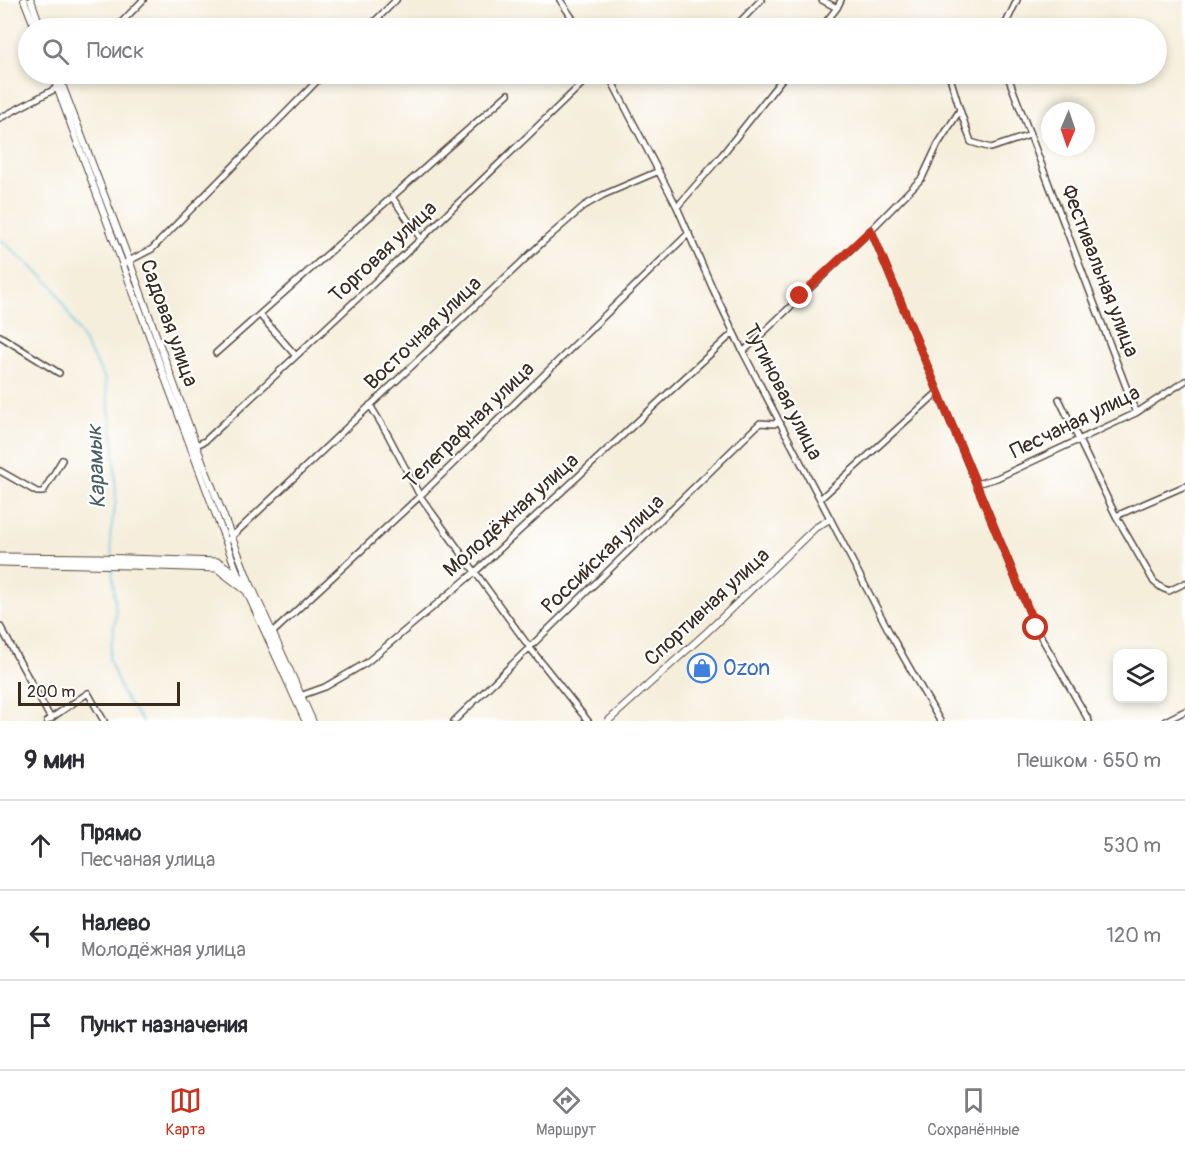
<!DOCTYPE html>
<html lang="ru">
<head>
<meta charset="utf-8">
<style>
  body { margin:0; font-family:Pangolin,sans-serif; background:#f2f2f3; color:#2b2b33 }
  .controls { position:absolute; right:18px; bottom:18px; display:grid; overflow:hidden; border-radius:12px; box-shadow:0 3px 9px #0003 }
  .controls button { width:54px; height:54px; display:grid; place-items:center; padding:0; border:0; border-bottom:2px solid #e1e1e2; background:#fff; color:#2b2b33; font:30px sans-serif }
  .compass { position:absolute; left:1041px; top:102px; width:54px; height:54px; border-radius:50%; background:#fff; box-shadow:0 3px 9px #0003; rotate:182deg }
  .scale { position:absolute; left:18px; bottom:15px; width:162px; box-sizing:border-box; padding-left:6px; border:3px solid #3b2a1e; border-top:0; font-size:16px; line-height:21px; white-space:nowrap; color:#3b2a1e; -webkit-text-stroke:4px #fff; paint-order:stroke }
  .stop { position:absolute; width:18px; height:18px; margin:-14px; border:4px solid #c8321e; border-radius:50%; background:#fff }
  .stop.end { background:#c8321e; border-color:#fff; box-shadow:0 2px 6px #0008 }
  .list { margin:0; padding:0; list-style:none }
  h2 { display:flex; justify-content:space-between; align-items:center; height:78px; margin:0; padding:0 24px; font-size:26px }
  h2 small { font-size:20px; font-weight:400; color:#7c7c81 }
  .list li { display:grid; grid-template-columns:39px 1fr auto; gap:18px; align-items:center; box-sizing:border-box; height:90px; padding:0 24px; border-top:2px solid #e1e1e2 }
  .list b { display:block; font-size:22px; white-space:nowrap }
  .list p { margin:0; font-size:20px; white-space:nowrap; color:#7c7c81 }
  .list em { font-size:20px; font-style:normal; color:#7c7c81 }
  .icon { flex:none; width:33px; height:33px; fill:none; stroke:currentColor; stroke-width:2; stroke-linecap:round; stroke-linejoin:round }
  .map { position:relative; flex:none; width:1185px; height:721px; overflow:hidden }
  .search { position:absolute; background:#fff; box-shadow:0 3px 9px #0003; left:18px; right:18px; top:18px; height:66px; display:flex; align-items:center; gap:15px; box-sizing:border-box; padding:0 21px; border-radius:33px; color:#7c7c81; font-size:22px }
  .sheet { height:348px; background:#fff }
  nav { display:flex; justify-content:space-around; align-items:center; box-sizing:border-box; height:84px; border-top:2px solid #e1e1e2; background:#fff; font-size:16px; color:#7c7c81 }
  nav a { display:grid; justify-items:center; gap:3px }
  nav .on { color:#c8321e }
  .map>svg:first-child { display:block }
</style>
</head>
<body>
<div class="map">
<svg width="1185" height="721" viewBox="0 0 1185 721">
  <rect width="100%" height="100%" fill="#fff"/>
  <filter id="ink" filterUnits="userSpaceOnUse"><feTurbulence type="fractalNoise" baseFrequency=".0167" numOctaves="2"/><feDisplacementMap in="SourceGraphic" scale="12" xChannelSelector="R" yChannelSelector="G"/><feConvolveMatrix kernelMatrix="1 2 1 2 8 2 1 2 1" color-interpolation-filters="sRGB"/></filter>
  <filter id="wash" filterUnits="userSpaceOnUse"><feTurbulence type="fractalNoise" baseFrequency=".008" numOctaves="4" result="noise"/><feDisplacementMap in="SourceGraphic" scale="24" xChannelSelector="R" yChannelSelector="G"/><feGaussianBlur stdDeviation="1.35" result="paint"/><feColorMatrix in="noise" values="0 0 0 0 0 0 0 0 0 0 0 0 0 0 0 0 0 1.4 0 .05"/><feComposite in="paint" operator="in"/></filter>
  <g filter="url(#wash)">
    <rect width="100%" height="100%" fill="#f5eedb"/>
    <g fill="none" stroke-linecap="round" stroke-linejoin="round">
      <path stroke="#61c1e0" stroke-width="1.5" d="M0 239 53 286 105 379 114 443 116 500 110 536 112 556
        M112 567 116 615 109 659 123 695 142 721"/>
    </g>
  </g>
  <g filter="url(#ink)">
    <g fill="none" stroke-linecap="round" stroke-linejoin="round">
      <g stroke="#57473a" stroke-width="8">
        <path id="minor" d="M560 0 579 28
          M822 0 837 8
          M735 27 761 0
          M116 28 143 0
          M368 28 396 0
          M821 28 837 8 841 0
          M1005 28 1006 23 1017 0
          M608 74 677 207 712 287 743 352 892 637 940 721
          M949 74 960 110 971 142 991 148 1030 135
          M1007 74 1136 413
          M0 118 57 88 60 79 70 74
          M392 197 421 239
          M677 207 722 155 786 74
          M871 230 1036 628 1089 721
          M123 264 152 249 324 74
          M260 315 296 356
          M0 336 59 373
          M743 352 871 230 922 178 938 144 960 110
          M216 353 508 94
          M1059 399 1116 516 1154 582 1162 588 1169 591 1185 583
          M370 405 388 435 420 496 530 648 588 721
          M192 447 205 441 421 239 592 74
          M0 471 37 492H43L62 460
          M976 484 997 478 1136 413 1185 381
          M820 499 938 392
          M1116 516 1185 486
          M226 542 544 241 584 206 603 195 659 171
          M0 626 51 719
          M270 635 420 496 689 233
          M297 697 325 687 366 663 475 572 733 333
          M47 721 88 693 104 721
          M454 721 760 423 774 424 779 421
          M1165 721 1185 711"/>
      </g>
      <g stroke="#57473a" stroke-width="8">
        <path id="tertiary" d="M24 0 35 28
          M31 0 41 28
          M52 74 236 569 247 591
          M58 74 129 260 196 445 250 584
          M608 721 708 631 815 528 830 519"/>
      </g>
      <g stroke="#57473a" stroke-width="9">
        <path id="secondary" d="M0 557 98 558 218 562 250 584 312 721
          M0 562 129 565 217 568 247 591 306 721"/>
      </g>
      <use href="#minor" stroke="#fff" stroke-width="5"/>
      <use href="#tertiary" stroke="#fff" stroke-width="6"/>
      <use href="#secondary" stroke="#fff" stroke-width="7"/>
    </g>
  </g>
  <g fill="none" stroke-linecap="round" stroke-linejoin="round" filter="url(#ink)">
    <path stroke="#c8321e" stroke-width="8" d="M800 296 871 230 1036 628"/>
  </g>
  <defs>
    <g id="shop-ring" transform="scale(1.5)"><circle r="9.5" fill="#fff" stroke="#3f7fe0" stroke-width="1.5"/><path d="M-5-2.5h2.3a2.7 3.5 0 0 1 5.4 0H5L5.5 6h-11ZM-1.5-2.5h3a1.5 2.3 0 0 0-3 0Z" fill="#3f7fe0"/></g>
  </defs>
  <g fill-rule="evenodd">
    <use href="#shop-ring" x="702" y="668"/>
  </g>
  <g text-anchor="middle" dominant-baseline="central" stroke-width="4.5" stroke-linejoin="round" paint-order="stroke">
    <g font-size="21" fill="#3b2a1e" stroke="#fff">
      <text transform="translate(383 252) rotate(-43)">Торговая улица</text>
      <text transform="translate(1100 271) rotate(69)">Фестивальная улица</text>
      <text transform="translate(169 323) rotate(70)">Садовая улица</text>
      <text transform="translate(423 333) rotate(-44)">Восточная улица</text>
      <text transform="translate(783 392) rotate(63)">Тутиновая улица</text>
      <text transform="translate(1075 422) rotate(-26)">Песчаная улица</text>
      <text transform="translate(469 425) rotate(-44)">Телеграфная улица</text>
      <text transform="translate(511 515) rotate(-42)">Молодёжная улица</text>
      <text transform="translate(603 554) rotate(-44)">Российская улица</text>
      <text transform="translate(707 607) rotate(-43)">Спортивная улица</text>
    </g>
    <g font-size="21" fill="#366cbe" stroke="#fff" text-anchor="start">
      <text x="723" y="668">Ozon</text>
    </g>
    <g font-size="22" font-style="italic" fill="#485f62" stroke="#fff">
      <text transform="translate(96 467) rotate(-93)">Карамык</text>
    </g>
  </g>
</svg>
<div class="controls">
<button><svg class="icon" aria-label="layers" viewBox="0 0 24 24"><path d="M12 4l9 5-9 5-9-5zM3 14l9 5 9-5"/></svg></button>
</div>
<svg class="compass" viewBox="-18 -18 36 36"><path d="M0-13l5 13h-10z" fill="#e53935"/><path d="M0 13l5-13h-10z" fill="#7c7c81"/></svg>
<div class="scale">200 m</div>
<div class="stop" style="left:1036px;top:628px"></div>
<div class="stop end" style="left:800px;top:296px"></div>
<div class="search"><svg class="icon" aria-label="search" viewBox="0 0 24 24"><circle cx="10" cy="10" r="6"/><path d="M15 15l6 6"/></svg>Поиск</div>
</div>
<section class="sheet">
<h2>9 мин<small>Пешком · 650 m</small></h2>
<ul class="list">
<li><svg class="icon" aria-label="ahead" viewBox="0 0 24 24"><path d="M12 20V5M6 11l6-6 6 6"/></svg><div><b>Прямо</b><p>Песчаная улица</p></div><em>530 m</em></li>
<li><svg class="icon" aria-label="left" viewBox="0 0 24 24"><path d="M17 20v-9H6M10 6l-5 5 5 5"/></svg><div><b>Налево</b><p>Молодёжная улица</p></div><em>120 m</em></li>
<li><svg class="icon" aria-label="arrive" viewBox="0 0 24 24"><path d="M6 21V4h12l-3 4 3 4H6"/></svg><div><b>Пункт назначения</b></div></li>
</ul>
</section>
<nav>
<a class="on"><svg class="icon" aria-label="map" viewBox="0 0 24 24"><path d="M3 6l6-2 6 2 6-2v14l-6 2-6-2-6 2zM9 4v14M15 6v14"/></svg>Карта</a>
<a><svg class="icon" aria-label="directions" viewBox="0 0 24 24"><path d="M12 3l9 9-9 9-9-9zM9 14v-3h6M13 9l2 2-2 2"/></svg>Маршрут</a>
<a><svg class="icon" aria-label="saved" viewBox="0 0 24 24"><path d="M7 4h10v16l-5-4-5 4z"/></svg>Сохранённые</a>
</nav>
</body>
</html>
